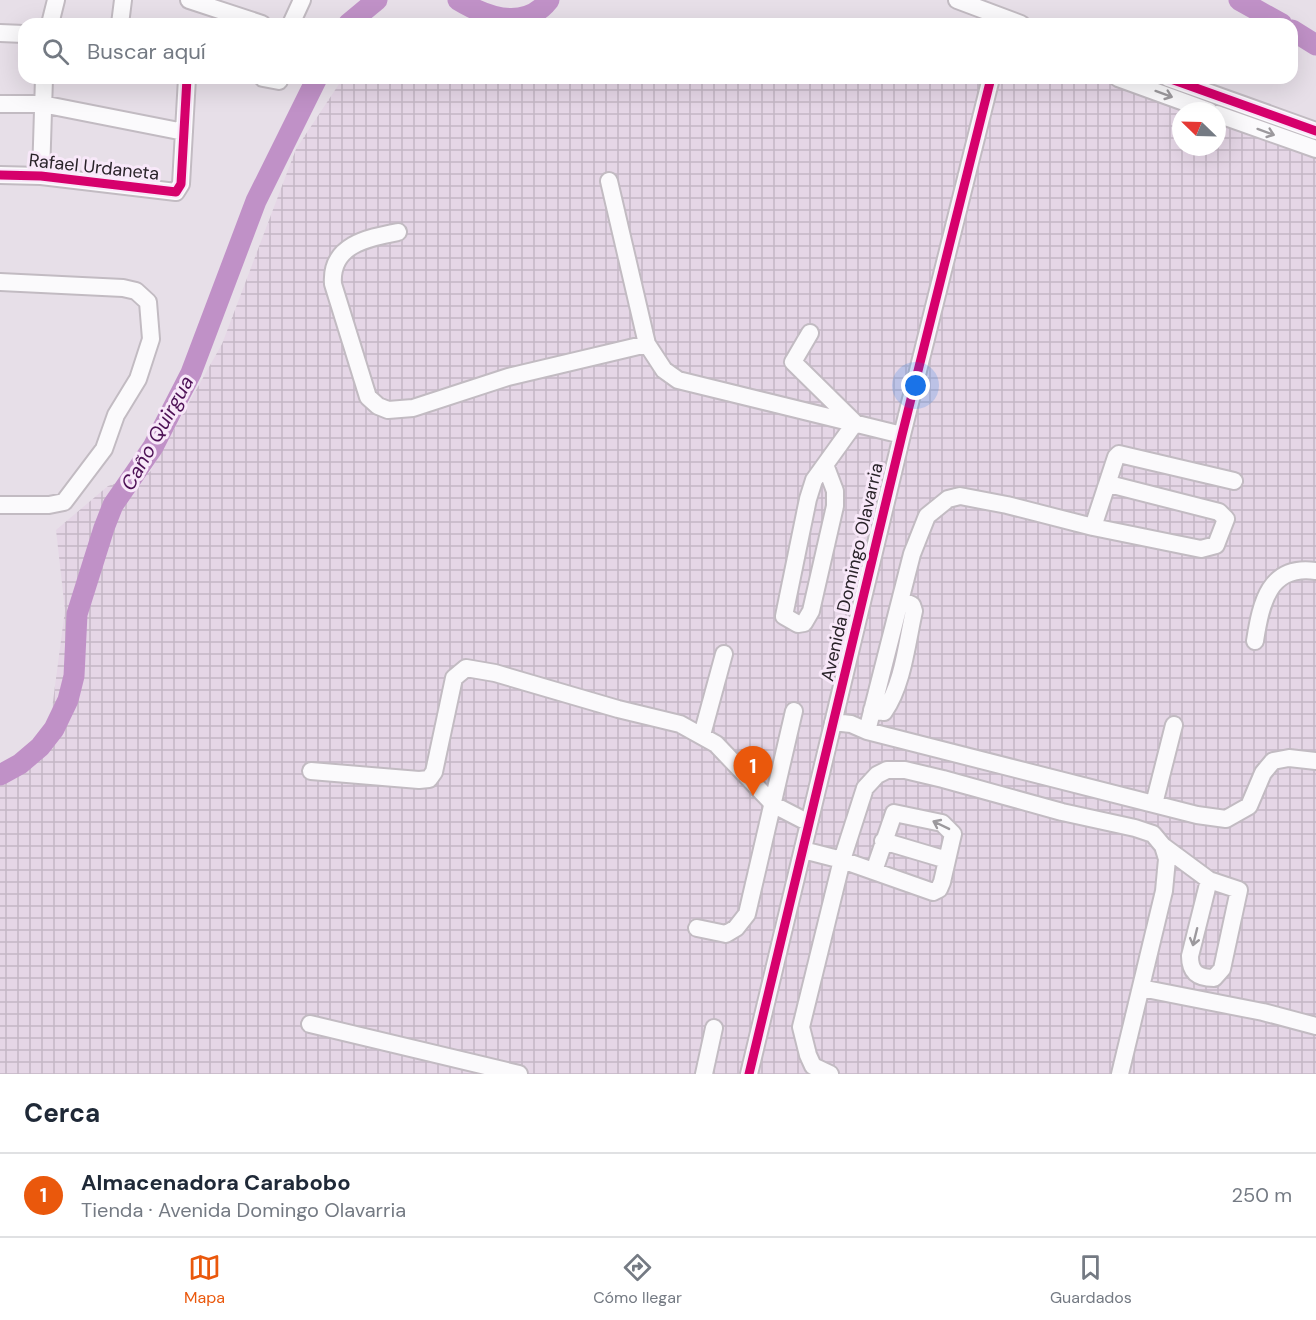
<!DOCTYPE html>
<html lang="es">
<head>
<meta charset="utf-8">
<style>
  body { margin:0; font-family:"DM Sans",sans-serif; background:#f2f2f3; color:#1f2937 }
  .compass { position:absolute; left:1172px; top:102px; width:54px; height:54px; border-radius:50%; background:#fff; box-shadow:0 6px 24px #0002; rotate:293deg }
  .you { position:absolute; left:916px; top:386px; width:21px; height:21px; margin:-15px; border:4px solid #fff; border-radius:50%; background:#1a73e8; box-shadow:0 0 0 9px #1a73e833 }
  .badge { display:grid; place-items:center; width:39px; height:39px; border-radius:50%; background:#ea580c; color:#fff; font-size:20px; font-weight:700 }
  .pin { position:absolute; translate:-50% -50px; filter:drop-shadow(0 2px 3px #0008) }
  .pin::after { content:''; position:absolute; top:32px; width:21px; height:18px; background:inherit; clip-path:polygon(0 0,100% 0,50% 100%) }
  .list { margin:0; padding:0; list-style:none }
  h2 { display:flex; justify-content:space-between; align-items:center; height:78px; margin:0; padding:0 24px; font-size:26px }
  h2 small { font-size:20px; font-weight:400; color:#747a83 }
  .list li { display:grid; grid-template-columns:39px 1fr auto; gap:18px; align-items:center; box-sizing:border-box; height:84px; padding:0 24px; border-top:2px solid #e0e1e3 }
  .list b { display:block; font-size:22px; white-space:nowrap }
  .list p { margin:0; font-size:20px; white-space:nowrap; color:#747a83 }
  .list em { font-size:20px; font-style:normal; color:#747a83 }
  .icon { flex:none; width:33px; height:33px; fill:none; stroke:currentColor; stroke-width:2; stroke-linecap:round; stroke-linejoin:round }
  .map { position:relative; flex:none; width:1316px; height:1074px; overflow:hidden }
  .search { position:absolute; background:#fff; box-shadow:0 6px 24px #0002; left:18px; right:18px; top:18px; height:66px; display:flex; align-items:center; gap:15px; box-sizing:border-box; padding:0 21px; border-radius:18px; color:#747a83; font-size:22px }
  .sheet { height:162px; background:#fff }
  nav { display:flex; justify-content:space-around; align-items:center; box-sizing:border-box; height:84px; border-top:2px solid #e0e1e3; background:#fff; font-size:16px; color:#747a83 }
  nav a { display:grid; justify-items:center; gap:3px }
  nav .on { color:#ea580c }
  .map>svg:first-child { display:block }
</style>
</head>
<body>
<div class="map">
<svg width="1316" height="1074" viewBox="0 0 1316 1074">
  <defs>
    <pattern id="industrial-grid" width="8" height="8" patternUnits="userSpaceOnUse" patternTransform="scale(1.5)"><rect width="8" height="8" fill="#e5d6e6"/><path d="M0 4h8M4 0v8" fill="none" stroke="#c4b7c5"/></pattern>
  </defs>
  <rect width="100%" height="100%" fill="#e7dfe8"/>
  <path fill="url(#industrial-grid)" fill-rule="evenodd" d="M343 78H1156L1316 132V1074H0V768L48 739 65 610 56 530 108 486 150 472 222 344 296 149ZM1181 111H1217V147H1181Z"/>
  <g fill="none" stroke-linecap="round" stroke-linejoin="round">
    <path stroke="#c091c7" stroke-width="21" d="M458 0C486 17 525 31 549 0
      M1239 0 1282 24
      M348 24 377 0
      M1292 30 1316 45
      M0 775 20 764 40 747 54 729 68 700 74 676 77 614 104 528 113 505 153 447 191 373 256 201 317 78"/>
    <g stroke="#c2bbc2" stroke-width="20">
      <path id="minor" d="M189 0 262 24
        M957 0 1021 24
        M50 24 56 0
        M120 24 123 0
        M291 24 302 0
        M0 33 24 34
        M263 78 279 81
        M1118 78 1209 111
        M1168 78 1316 131
        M0 104H42L184 132
        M1217 114 1316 149
        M0 175 41 176 176 192 181 184 187 78
        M41 176 44 78
        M609 181 647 344 664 370 678 380 902 435
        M398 232C367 238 330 245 333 284L368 397 378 406 388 410 413 408 508 377 647 344
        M0 282 123 288 136 291 148 302 151 339 138 379 116 415 104 449 64 502 49 505H0
        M810 333 793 362 855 423 814 480 808 499 784 616 798 624 804 623 811 611 835 506V491L826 467
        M1093 527 1116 457 1119 454 1234 481
        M1255 641C1261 603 1269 564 1316 571
        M872 710 884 712C903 685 907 642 914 611L912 605 901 600
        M833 722 851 724 867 731 1197 815 1226 819 1249 806 1263 773 1273 761 1289 758 1316 761
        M867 731 912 554 927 516 948 499 960 496 1007 505 1093 527 1201 549 1216 545 1226 519 1219 512 1109 484
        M702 735 724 654
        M311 771 419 780 429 779 434 772 454 678 466 668 495 673 618 709 680 724 716 744 774 805 809 823
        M1154 804 1174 725
        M883 841 947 860
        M1163 846 1209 880 1239 890 1222 969 1214 978C1197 978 1190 972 1190 956L1209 880
        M803 850 842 860 933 892 939 889 942 882 953 834 942 823 894 813 874 871
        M697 928 726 934 736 928 747 914 794 711
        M1141 988 1263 1012 1316 1026
        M310 1024 519 1074
        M704 1074 714 1028
        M749 1074 902 435 991 78
        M830 1074 813 1066 808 1055 801 1027 842 860 865 788 877 775 887 770H905L943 779 1062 812 1135 828 1153 834 1163 846 1167 859 1164 891 1120 1074"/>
    </g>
    <use href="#minor" stroke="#fbfafc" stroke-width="16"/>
    <g stroke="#f8e8f9" stroke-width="13">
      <path id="cycleway" d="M1168 78 1316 131
        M0 175 41 176 176 192 181 184 187 78
        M749 1074 902 435 991 78"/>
    </g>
    <use href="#cycleway" stroke="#d6006c" stroke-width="9"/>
  </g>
  <defs><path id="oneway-shaft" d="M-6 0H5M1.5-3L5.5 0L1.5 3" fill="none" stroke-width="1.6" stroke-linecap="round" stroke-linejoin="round" transform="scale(1.5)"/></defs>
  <g stroke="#9c999d">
    <use href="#oneway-shaft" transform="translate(1164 94) rotate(20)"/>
    <use href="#oneway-shaft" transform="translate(1266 132) rotate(20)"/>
    <use href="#oneway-shaft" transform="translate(941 825) rotate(-154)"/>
    <use href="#oneway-shaft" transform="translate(1195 937) rotate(104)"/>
  </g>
  <g text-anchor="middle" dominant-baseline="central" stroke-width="6" stroke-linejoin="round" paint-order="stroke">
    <g font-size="18" fill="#292329" stroke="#f8e8f9">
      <text transform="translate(94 167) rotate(6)">Rafael Urdaneta</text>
      <text transform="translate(852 572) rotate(-77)">Avenida Domingo Olavarria</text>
    </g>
    <g font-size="20" font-style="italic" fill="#4d1155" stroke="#f8e8f9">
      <text transform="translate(157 433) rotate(-61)">Caño Quirgua</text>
    </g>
  </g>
</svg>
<svg class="compass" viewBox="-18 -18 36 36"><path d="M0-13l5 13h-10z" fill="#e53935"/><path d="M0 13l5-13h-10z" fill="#747a83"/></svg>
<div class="you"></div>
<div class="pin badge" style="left:753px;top:796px">1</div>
<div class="search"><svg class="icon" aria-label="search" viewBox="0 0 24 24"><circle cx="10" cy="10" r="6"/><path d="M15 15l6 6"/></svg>Buscar aquí</div>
</div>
<section class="sheet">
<h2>Cerca<small></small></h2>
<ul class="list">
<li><span class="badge">1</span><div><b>Almacenadora Carabobo</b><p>Tienda · Avenida Domingo Olavarria</p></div><em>250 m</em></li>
</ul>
</section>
<nav>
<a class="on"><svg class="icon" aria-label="map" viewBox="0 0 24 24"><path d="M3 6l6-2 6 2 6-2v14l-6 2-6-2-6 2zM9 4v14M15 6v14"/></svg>Mapa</a>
<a><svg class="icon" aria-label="directions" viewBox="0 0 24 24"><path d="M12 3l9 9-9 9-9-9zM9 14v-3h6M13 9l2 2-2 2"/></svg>Cómo llegar</a>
<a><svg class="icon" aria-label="saved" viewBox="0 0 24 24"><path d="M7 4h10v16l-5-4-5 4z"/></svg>Guardados</a>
</nav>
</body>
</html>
